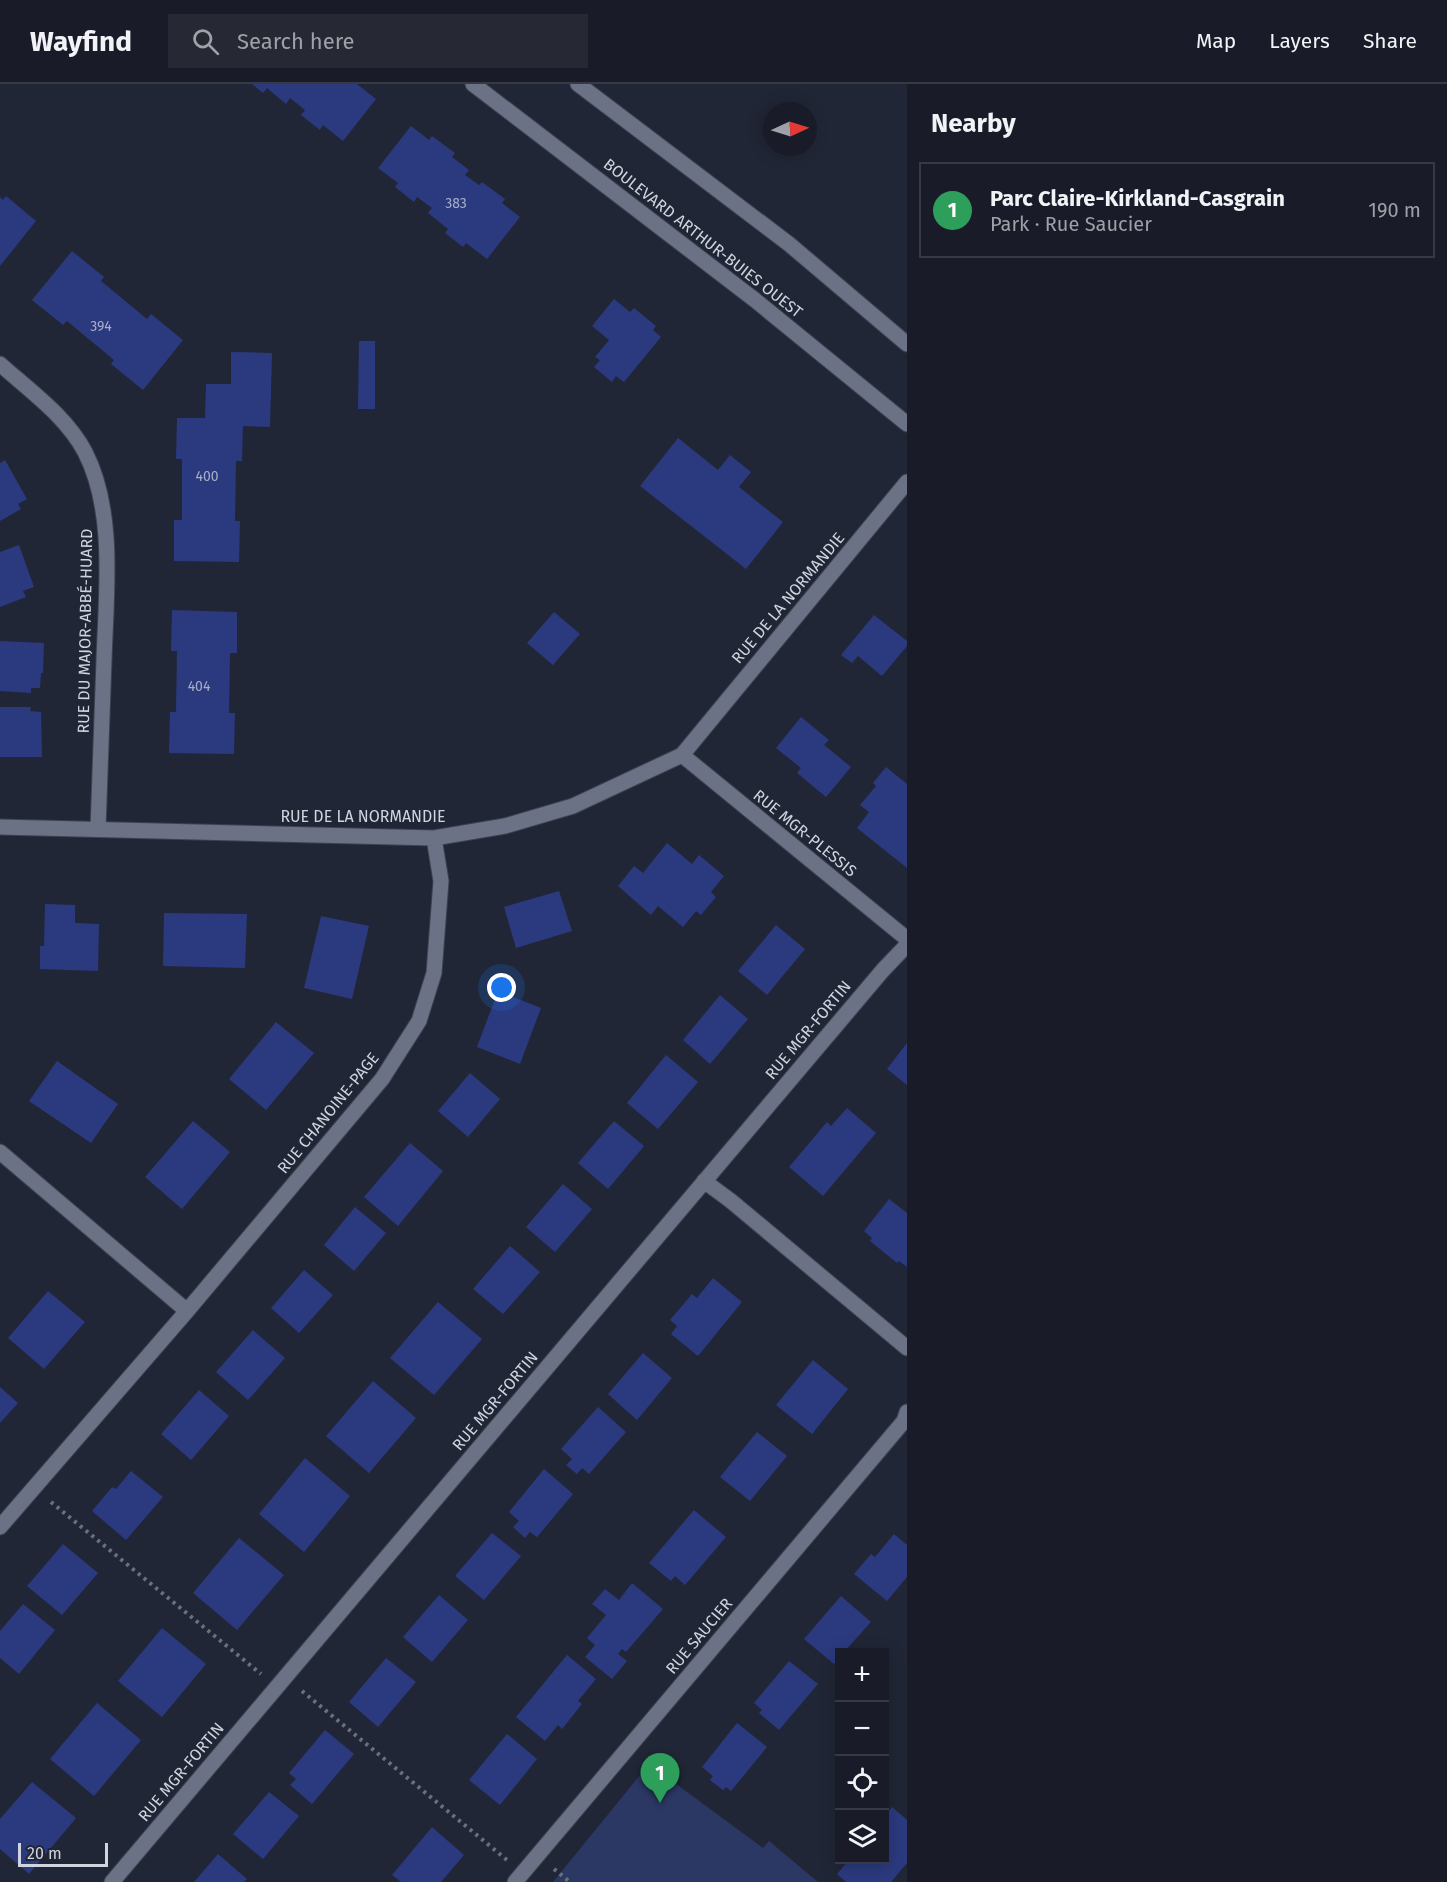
<!DOCTYPE html>
<html lang="en">
<head>
<meta charset="utf-8">
<style>
  body { margin:0; font-family:"Fira Sans",sans-serif; background:#262934; color:#f1f3f6 }
  .controls { position:absolute; right:18px; bottom:18px; display:grid; overflow:hidden; border-radius:0px; box-shadow:0 3px 15px #0003 }
  .controls button { width:54px; height:54px; display:grid; place-items:center; padding:0; border:0; border-bottom:2px solid #373a45; background:#191c28; color:#f1f3f6; font:30px sans-serif }
  .compass { position:absolute; left:763px; top:18px; width:54px; height:54px; border-radius:50%; background:#191c28; box-shadow:0 3px 15px #0003; rotate:86deg }
  .scale { position:absolute; left:18px; bottom:15px; width:90px; box-sizing:border-box; padding-left:6px; border:3px solid #d0d4de; border-top:0; font-size:16px; line-height:21px; white-space:nowrap; color:#d0d4de; -webkit-text-stroke:4px #212636; paint-order:stroke }
  .you { position:absolute; left:502px; top:904px; width:21px; height:21px; margin:-15px; border:4px solid #fff; border-radius:50%; background:#1a73e8; box-shadow:0 0 0 9px #1a73e833 }
  .badge { display:grid; place-items:center; width:39px; height:39px; border-radius:50%; background:#9db4fd; color:#fff; font-size:20px; font-weight:700 }
  .pin { position:absolute; translate:-50% -50px; filter:drop-shadow(0 2px 3px #0008) }
  .pin::after { content:''; position:absolute; top:32px; width:21px; height:18px; background:inherit; clip-path:polygon(0 0,100% 0,50% 100%) }
  .list { margin:0; padding:0; list-style:none }
  h2 { display:flex; justify-content:space-between; align-items:center; height:78px; margin:0; padding:0 24px; font-size:26px }
  h2 small { font-size:20px; font-weight:400; color:#9fa1a8 }
  .list li { display:grid; grid-template-columns:39px 1fr auto; gap:18px; align-items:center; box-sizing:border-box; height:96px; margin:0 12px 12px; padding:0 12px; border:2px solid #373a45; border-radius:0px }
  .list b { display:block; font-size:22px; white-space:nowrap }
  .list p { margin:0; font-size:20px; white-space:nowrap; color:#9fa1a8 }
  .list em { font-size:20px; font-style:normal; color:#9fa1a8 }
  .icon { flex:none; width:33px; height:33px; fill:none; stroke:currentColor; stroke-width:2; stroke-linecap:round; stroke-linejoin:round }
  .map { position:relative; flex:none; width:907px; height:1798px; overflow:hidden }
  header { display:flex; align-items:center; gap:36px; box-sizing:border-box; height:84px; padding:0 30px; background:#191c28; border-bottom:2px solid #373a45 }
  header strong { font-size:28px }
  nav { display:flex; gap:33px; margin-inline-start:auto; font-size:21px }
  .search { width:420px; height:54px; background:#262934; display:flex; align-items:center; gap:15px; box-sizing:border-box; padding:0 21px; border-radius:0px; color:#9fa1a8; font-size:22px }
  main { display:flex }
  aside { flex:1; background:#191c28 }
  .map>svg:first-child { display:block }
</style>
</head>
<body>
<header>
<strong>Wayfind</strong>
<div class="search"><svg class="icon" aria-label="search" viewBox="0 0 24 24"><circle cx="10" cy="10" r="6"/><path d="M15 15l6 6"/></svg>Search here</div>
<nav><a>Map</a><a>Layers</a><a>Share</a></nav>
</header>
<main>
<div class="map">
<svg width="907" height="1798" viewBox="0 0 907 1798">
  <rect width="100%" height="100%" fill="#212636"/>
  <path fill="#2b3864" d="M649 1680 763 1764 769 1757 818 1798H553Z"/>
  <path fill="#2b3a7f" d="M252 0H357L376 15 343 57 323 41 320 46 301 31 305 26 290 14 286 20 267 4 263 9Z
    M411 42 429 56 432 52 455 69 452 73 469 86 465 91 479 101 482 98 505 115 502 119 520 133 487 175 466 159 463 163 445 149 448 145 428 129 432 124 417 113 414 118 395 103 398 99 378 84Z
    M6 112 36 137 0 182V113L3 116Z
    M72 167 104 193 101 197 147 235 151 230 183 256 143 306 111 280 114 276 67 237 63 241 32 216Z
    M614 215 630 228 634 224 656 242 653 246 661 253 624 298 616 292 612 298 594 283 600 276 595 273 609 256 592 242Z
    M359 257H375V325H358Z
    M231 268 272 269 270 343 243 342 242 377H236L235 437H240L239 478 174 477V436H182V375H176L177 334H205L206 300H231Z
    M678 354 718 386 730 371 751 388 739 403 783 438 746 485 640 402Z
    M5 376 27 415 18 420 21 425 0 437V379Z
    M19 461 34 503 23 507 26 513 0 523V468Z
    M172 526 237 528V569H230L229 629H235L234 670 169 669 170 628H176L177 567H171Z
    M554 528 580 550 553 581 527 559Z
    M874 531 907 557V562L882 592 858 572 852 579 841 571Z
    M0 557 44 559 43 589H41L40 604H31V609L0 607Z
    M0 623H31L30 627 41 628 42 673H0Z
    M801 633 829 656 824 661 851 683 826 713 797 689 801 684 776 664Z
    M886 683 907 700V784L857 744 869 728 860 721 876 702 873 699Z
    M667 759 692 780 699 771 724 792 711 808 716 813 701 831 696 827 683 843 658 822 651 831 618 802 634 782 643 789Z
    M559 807 572 847 516 864 504 823Z
    M45 820 75 821V839L99 840 98 887 40 885V862H44Z
    M164 829 247 830 245 884 163 882Z
    M321 832 369 842 352 915 304 904Z
    M776 841 805 865 767 911 738 887Z
    M498 907 541 924 520 980 477 963Z
    M720 911 748 935 710 980 683 956Z
    M276 938 314 969 266 1026 229 995Z
    M907 959V1001L887 985Z
    M666 971 698 998 658 1045 627 1019Z
    M57 977 118 1020 91 1059 29 1017Z
    M470 989 500 1015 468 1053 438 1027Z
    M847 1024 876 1049 823 1112 789 1083 827 1038 831 1042Z
    M193 1037 230 1068 182 1125 145 1093Z
    M614 1037 644 1062 608 1105 578 1079Z
    M410 1059 443 1087 398 1142 364 1113Z
    M563 1100 592 1125 555 1168 526 1143Z
    M889 1115 907 1129V1183L899 1177 897 1179 870 1157 872 1154 864 1147Z
    M355 1123 386 1149 354 1187 324 1161Z
    M510 1162 540 1188 503 1230 473 1205Z
    M304 1186 333 1211 299 1249 271 1224Z
    M713 1194 742 1218 698 1272 671 1250 677 1242 670 1236 692 1210 697 1214Z
    M48 1207 85 1238 44 1285 8 1254Z
    M438 1218 482 1255 434 1311 390 1274Z
    M253 1246 285 1274 248 1316 216 1288Z
    M643 1269 672 1294 637 1336 608 1310Z
    M813 1276 848 1305 812 1350 776 1321Z
    M373 1297 416 1334 369 1389 326 1352Z
    M0 1303 18 1319 0 1339Z
    M199 1306 229 1332 191 1376 161 1350Z
    M598 1323 626 1348 589 1390 582 1384 577 1390 566 1381 572 1375 561 1365Z
    M757 1348 787 1372 750 1417 720 1393Z
    M305 1374 350 1412 304 1468 259 1430Z
    M544 1385 573 1410 537 1453 530 1448 525 1454 513 1443 519 1437 509 1428Z
    M131 1387 163 1413 126 1456 92 1427 112 1403 116 1405Z
    M694 1426 726 1453 685 1501 675 1492 671 1497 649 1479Z
    M492 1449 521 1472 484 1516 455 1492Z
    M894 1450 907 1461V1493L887 1517 854 1490 871 1470 875 1473Z
    M239 1454 284 1491 237 1546 193 1509Z
    M63 1460 98 1489 62 1531 27 1502Z
    M632 1499 663 1525 626 1568 622 1565 618 1570 627 1577 612 1595 585 1573 595 1561 587 1554 606 1531 592 1520 605 1505 619 1516Z
    M439 1511 468 1536 432 1578 403 1553Z
    M841 1512 871 1538 844 1568H840V1574L834 1580 804 1555Z
    M23 1520 55 1546 19 1590 0 1574V1547Z
    M162 1544 206 1580 162 1633 118 1597Z
    M567 1571 596 1595 578 1617 582 1620 562 1645 558 1641 545 1657 516 1633Z
    M386 1574 416 1598 378 1643 349 1618Z
    M789 1577 818 1600 779 1646 759 1629 762 1626 754 1619Z
    M97 1619 141 1656 94 1712 50 1675Z
    M737 1639 767 1663 731 1707 726 1703 723 1706 710 1696 713 1692 702 1683Z
    M325 1646 354 1670 312 1720 290 1701 296 1695 289 1689Z
    M507 1650 537 1675 500 1721 469 1696Z
    M32 1698 76 1734 29 1790 0 1765V1735Z
    M269 1708 299 1732 263 1775 233 1750Z
    M892 1723 907 1736V1779L891 1798H846L837 1790 849 1776H884V1733Z
    M432 1743 464 1771 441 1798H401L392 1791Z
    M218 1770 247 1795 244 1798H194Z"/>
  <g fill="none" stroke-linecap="round" stroke-linejoin="round">
    <g stroke="#3e424f" stroke-width="17">
      <path id="minor" d="M473 0 755 216 907 340
        M578 0 789 160 907 260
        M0 280C30 307 66 332 85 368 116 428 106 511 104 576 102 632 100 689 98 745
        M682 671 907 855
        M0 743 434 754 505 742 573 722 682 671 907 398
        M0 1068 187 1227
        M704 1097 731 1117 907 1264
        M0 1443 187 1227 382 995 419 937 434 889 441 797 434 754
        M112 1798 883 886 907 861
        M515 1798 904 1337 907 1328"/>
    </g>
    <path stroke="#6c707e" stroke-width="4" stroke-dasharray="3 4.5" stroke-linecap="butt" d="M51 1418 261 1590
      M302 1607 507 1776
      M554 1785 570 1798"/>
    <use href="#minor" stroke="#6c7286" stroke-width="15"/>
  </g>
  <g text-anchor="middle" dominant-baseline="central" stroke-width="6" stroke-linejoin="round" paint-order="stroke">
    <g font-size="14" fill="#a7aec6">
      <text x="456" y="119">383</text>
      <text x="101" y="242">394</text>
      <text x="207" y="392">400</text>
      <text x="199" y="602">404</text>
    </g>
    <g font-size="16" fill="#d0d4de" stroke="#212636">
      <text transform="translate(703 154) rotate(38)">BOULEVARD ARTHUR-BUIES OUEST</text>
      <text transform="translate(788 514) rotate(-50)">RUE DE LA NORMANDIE</text>
      <text transform="translate(85 547) rotate(-89)">RUE DU MAJOR-ABBÉ-HUARD</text>
      <text x="363" y="732">RUE DE LA NORMANDIE</text>
      <text transform="translate(805 749) rotate(39)">RUE MGR-PLESSIS</text>
      <text transform="translate(808 946) rotate(-50)">RUE MGR-FORTIN</text>
      <text transform="translate(328 1029) rotate(-51)">RUE CHANOINE-PAGE</text>
      <text transform="translate(495 1317) rotate(-50)">RUE MGR-FORTIN</text>
      <text transform="translate(699 1552) rotate(-50)">RUE SAUCIER</text>
      <text transform="translate(181 1688) rotate(-50)">RUE MGR-FORTIN</text>
    </g>
  </g>
</svg>
<div class="controls">
<button>+</button>
<button>−</button>
<button><svg class="icon" aria-label="locate" viewBox="0 0 24 24"><circle cx="12" cy="12" r="6"/><path d="M12 2v4M12 18v4M2 12h4M18 12h4"/></svg></button>
<button><svg class="icon" aria-label="layers" viewBox="0 0 24 24"><path d="M12 4l9 5-9 5-9-5zM3 14l9 5 9-5"/></svg></button>
</div>
<svg class="compass" viewBox="-18 -18 36 36"><path d="M0-13l5 13h-10z" fill="#e53935"/><path d="M0 13l5-13h-10z" fill="#9fa1a8"/></svg>
<div class="scale">20 m</div>
<div class="you"></div>
<div class="pin badge" style="left:660px;top:1719px;background:#2e9e5b">1</div>
</div>
<aside>
<h2>Nearby<small></small></h2>
<ul class="list">
<li><span class="badge" style="background:#2e9e5b">1</span><div><b>Parc Claire-Kirkland-Casgrain</b><p>Park · Rue Saucier</p></div><em>190 m</em></li>
</ul>
</aside>
</main>
</body>
</html>
